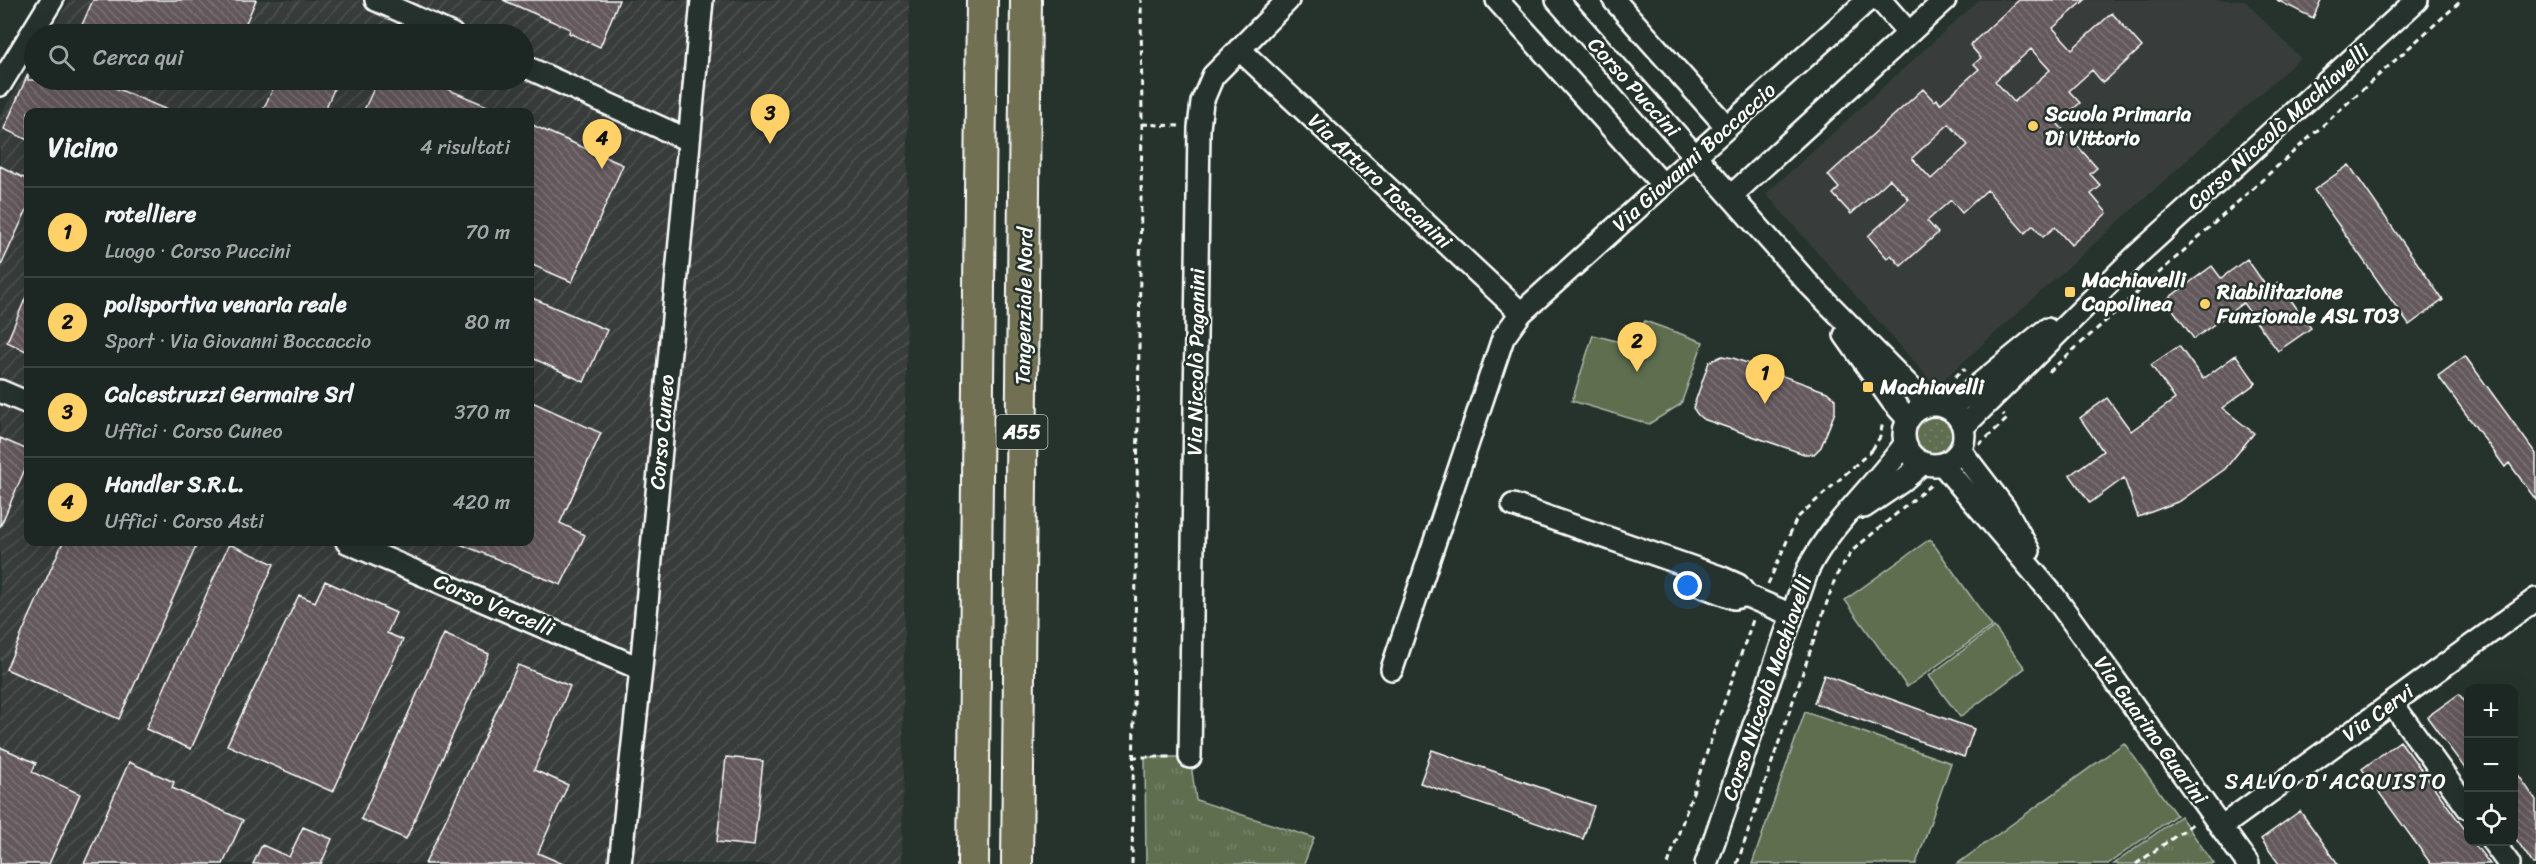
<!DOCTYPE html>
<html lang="it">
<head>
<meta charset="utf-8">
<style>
  body { margin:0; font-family:Sriracha,sans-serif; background:#29322f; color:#f1f3f6 }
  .controls { position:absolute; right:18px; bottom:18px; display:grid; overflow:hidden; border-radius:12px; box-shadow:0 6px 24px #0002 }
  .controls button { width:54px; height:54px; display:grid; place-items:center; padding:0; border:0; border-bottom:2px solid #3a4340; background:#1c2622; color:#f1f3f6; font:30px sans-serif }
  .you { position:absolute; left:1688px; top:586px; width:21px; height:21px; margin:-15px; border:4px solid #fff; border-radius:50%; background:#1a73e8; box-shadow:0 0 0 9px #1a73e833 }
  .badge { display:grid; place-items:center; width:39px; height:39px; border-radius:50%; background:#ffd166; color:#111; font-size:20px; font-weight:700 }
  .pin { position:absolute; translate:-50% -50px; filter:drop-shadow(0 2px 3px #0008) }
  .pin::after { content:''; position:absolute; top:32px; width:21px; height:18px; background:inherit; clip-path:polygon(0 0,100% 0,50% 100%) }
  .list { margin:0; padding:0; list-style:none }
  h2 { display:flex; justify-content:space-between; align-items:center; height:78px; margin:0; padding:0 24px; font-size:26px }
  h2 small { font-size:20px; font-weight:400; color:#a0a5a5 }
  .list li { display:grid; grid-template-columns:39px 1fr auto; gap:18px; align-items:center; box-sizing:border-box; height:90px; padding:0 24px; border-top:2px solid #3a4340 }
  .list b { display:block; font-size:22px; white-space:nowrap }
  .list p { margin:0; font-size:20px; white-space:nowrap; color:#a0a5a5 }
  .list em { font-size:20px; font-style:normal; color:#a0a5a5 }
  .icon { flex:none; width:33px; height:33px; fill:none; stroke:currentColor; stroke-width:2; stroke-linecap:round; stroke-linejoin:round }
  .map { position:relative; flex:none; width:2536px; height:864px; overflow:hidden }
  .search { position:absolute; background:#1c2622; box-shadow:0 6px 24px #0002; left:24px; top:24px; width:510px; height:66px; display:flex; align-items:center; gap:15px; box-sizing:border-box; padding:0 21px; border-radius:33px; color:#a0a5a5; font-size:22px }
  .panel { position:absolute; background:#1c2622; box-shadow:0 6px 24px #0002; left:24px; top:108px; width:510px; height:438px; border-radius:12px }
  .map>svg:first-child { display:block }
</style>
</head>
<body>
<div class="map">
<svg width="2536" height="864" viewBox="0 0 2536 864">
  <defs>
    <pattern id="industrial-furrows" width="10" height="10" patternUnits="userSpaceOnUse" patternTransform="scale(1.5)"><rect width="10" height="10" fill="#393e3b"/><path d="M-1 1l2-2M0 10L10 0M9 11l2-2" fill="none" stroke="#4d514f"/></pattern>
    <pattern id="park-tufts" width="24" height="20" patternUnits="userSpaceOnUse" patternTransform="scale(1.5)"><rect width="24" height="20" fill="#5e6e50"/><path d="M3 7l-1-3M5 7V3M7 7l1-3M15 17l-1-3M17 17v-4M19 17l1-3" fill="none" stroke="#76846a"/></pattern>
    <pattern id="garden-dots" width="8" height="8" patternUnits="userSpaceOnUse" patternTransform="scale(1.5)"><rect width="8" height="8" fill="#5e6e50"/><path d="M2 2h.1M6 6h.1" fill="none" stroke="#76846a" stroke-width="1.8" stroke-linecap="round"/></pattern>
    <pattern id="building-back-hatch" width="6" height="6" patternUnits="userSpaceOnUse" patternTransform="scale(1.5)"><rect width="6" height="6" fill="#64595c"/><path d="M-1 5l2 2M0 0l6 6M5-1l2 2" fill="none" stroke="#7b7274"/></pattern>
  </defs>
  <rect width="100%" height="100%" fill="#26332d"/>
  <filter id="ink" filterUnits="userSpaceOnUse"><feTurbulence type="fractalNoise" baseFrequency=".0167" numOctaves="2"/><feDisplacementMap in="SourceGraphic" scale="12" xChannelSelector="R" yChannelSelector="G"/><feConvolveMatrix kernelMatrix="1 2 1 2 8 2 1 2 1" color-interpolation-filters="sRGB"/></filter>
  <g filter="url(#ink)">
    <path fill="#393e3b" d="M1979 0H2244L2300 58 1942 381 1932 382 1766 194Z"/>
    <path fill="url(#industrial-furrows)" fill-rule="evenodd" d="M70 0H909L902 864H0V116L34 59V80H524V34H49ZM28 112H530V542H28Z"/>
    <path fill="#5e6e50" stroke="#aeb6a8" stroke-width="1.5" d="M1645 321 1703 342 1681 404 1649 424 1572 401 1593 335 1620 342 1623 332 1635 336Z
      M1930 539 1992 626 1907 687 1845 600Z
      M1994 627 2025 668 1960 717 1929 676Z
      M1805 712 1951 763 1916 864H1752Z
      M2124 743 2176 815 2108 864H1957Z"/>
    <path fill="url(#park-tufts)" stroke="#aeb6a8" stroke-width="1.5" d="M1145 757H1190L1196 800 1314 838 1304 864H1146Z
      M2180 816 2214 864H2114Z"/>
    <path fill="url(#garden-dots)" stroke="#aeb6a8" stroke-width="1.5" d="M1915 435a19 19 0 1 1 38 0a19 19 0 1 1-38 0Z"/>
    <path fill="url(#building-back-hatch)" stroke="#fff" stroke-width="1.5" fill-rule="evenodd" d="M93 0H256L241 34H78Z
      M503 0H619L600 47 569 33 570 29Z
      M2019 0H2085L2053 28 2072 49 2112 13 2142 47 2103 83 2092 70 2069 91 2080 103 2057 123 2097 168 2090 174 2101 186 2091 194 2107 213 2071 245 2055 227 2043 237 2033 225 2025 233 1987 190 1962 213 1951 200 1927 221 1938 233 1901 266 1891 255 1887 258 1868 236 1909 199 1890 179 1851 214 1833 194 1839 188 1828 175 1923 89 1934 101 1937 99 1940 104 1979 69 1974 64 1981 58 1970 45ZM2031 49 2050 70 2014 102 1995 81ZM1949 124 1968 145 1931 179 1912 158Z
      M2277 0H2321L2313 18Z
      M28 74V80H97L172 112H28V140L4 129Z
      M277 80H338L324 112H262Z
      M378 80H426L501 112H363Z
      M530 124 623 165 572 282 530 264Z
      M2349 165 2443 300 2409 325 2314 190Z
      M0 166 28 180V207L0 268Z
      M2247 259 2268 289 2278 282 2311 328 2278 351 2243 303 2194 339 2166 300 2212 266 2221 278Z
      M28 292V352L7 342Z
      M530 297 607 330 584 382 530 357Z
      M2179 346 2203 379 2236 355 2256 383 2222 408 2254 433 2225 469 2180 501 2138 517 2124 478 2090 503 2070 475 2103 451 2080 418 2107 398 2131 431 2175 399 2151 365Z
      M1722 356 1733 358 1827 392 1835 399V412L1821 447 1814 454H1804L1703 419 1698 415 1693 408 1709 362Z
      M2465 356 2536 454V500L2509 463 2505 467 2438 376Z
      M530 401 601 433 560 523 585 535 561 585 455 542H530Z
      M0 438 28 450V462L0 527Z
      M63 542H198L119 719 6 669Z
      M229 544 274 564 191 749 146 729Z
      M325 581 396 613 387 633 403 640 333 792 227 745 299 595 315 602Z
      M444 634 489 654 406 839 361 819Z
      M518 665 570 686 534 770 568 785 538 853 563 864H425Z
      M1824 675 1974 729 1964 757 1814 703Z
      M2459 694 2469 707V774L2427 717Z
      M2400 741 2469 835V842H2473L2490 864H2431L2362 769Z
      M0 747 36 763 32 772 80 794 49 864H0Z
      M1432 750 1594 806 1583 839 1420 783Z
      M726 757 763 761 754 846 717 842Z
      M129 762 174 782 172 788 243 820 223 864H84Z
      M2514 769 2536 800V864H2533L2514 836Z
      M2300 811 2338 864H2279L2261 839Z
      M303 827 332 839 321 864H253L262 845 289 857Z"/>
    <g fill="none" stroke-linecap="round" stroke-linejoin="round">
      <g stroke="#fff" stroke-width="26">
        <path id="minor" d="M376 0 452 34
          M1497 0 1663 185
          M1557 0 1806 281 1928 405
          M1614 0 1727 127
          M1880 0 1909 33
          M1239 49 1521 313
          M524 66 688 140
          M0 85 52 0
          M1731 196 1945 0
          M1845 335 1892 401 1908 419
          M0 391 28 403
          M1904 435a30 30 0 1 1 60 0a30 30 0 1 1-60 0Z
          M1949 409 2047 329
          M1963 427 2138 254 2417 0
          M1960 450 2006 510 2029 551
          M1942 464 2054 596 2248 864
          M1513 505 1720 577 1738 585 1747 596 1792 615
          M1864 507 1901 482 1923 463
          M347 542 641 669
          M1697 584 1734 598 1743 596
          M1392 669 1503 338 1521 313 1868 0
          M2392 703 2468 808
          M1190 757 1199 128 1202 102 1213 76 1288 0
          M2221 827 2536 599
          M2493 842 2509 864
          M620 864 641 669 702 0
          M1706 864 1808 569C1832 522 1874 487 1905 444"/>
      </g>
      <g stroke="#fff" stroke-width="34">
        <path id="highway" d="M973 864 982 0
          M1017 864 1026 0"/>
      </g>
      <path stroke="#fff" stroke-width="3" stroke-dasharray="6 4.5" stroke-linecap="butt" d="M1142 124 1179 126
        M2049 372 2462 0
        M1955 377 1963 369 1965 371
        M1979 445 2007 419 2003 414
        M1872 450 1880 437 1883 421
        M1768 584 1797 518 1872 450
        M1132 757H1172
        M1132 864 1142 124 1141 0
        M1668 864 1753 620
        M1737 864 1836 576 1853 550 1932 484
        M2136 864 2194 823"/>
      <use href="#minor" stroke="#26332d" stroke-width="21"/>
      <use href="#highway" stroke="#716f52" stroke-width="30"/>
    </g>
  </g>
  <g fill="#ffd166" stroke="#26332d" stroke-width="2">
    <circle cx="2033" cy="126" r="6"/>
    <rect x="2064" y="286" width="12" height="12" rx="3"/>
    <circle cx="2205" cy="304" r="6"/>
    <rect x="1862" y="381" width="12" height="12" rx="3"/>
  </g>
  <g text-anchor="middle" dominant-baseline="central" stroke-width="5" stroke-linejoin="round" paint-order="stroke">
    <rect fill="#26332d" stroke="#bec2c0" stroke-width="1.5" x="996.5" y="415" width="51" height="34" rx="4.5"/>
    <g font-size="20" font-weight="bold" fill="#fff">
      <text x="1022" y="432">A55</text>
    </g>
    <g font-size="21" fill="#fff" stroke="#26332d">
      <text transform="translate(1634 87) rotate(48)">Corso Puccini</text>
      <text transform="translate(2278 127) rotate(-42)">Corso Niccolò Machiavelli</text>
      <text transform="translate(1694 157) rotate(-42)">Via Giovanni Boccaccio</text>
      <text transform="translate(1380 181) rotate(43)">Via Arturo Toscanini</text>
      <text transform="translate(1024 306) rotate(-89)">Tangenziale Nord</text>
      <text transform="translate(1196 362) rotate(-89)">Via Niccolò Paganini</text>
      <text transform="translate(662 432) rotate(-85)">Corso Cuneo</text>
      <text transform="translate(494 605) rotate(23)">Corso Vercelli</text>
      <text transform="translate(1767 688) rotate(-71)">Corso Niccolò Machiavelli</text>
      <text transform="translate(2378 713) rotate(-36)">Via Cervi</text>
      <text transform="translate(2151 730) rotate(54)">Via Guarino Guarini</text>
    </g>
    <g font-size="21" font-weight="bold" fill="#fff" stroke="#26332d" text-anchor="start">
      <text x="2045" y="114">Scuola Primaria<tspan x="2045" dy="24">Di Vittorio</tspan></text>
      <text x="2082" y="280">Machiavelli<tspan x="2082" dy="24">Capolinea</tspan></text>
      <text x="2217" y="292">Riabilitazione<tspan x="2217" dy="24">Funzionale ASL TO3</tspan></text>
      <text x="1880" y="387">Machiavelli</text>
    </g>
    <g font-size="22" letter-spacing="1.5" fill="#fff" stroke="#26332d">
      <text x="2336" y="781">SALVO D'ACQUISTO</text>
    </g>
  </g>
</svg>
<div class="controls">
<button>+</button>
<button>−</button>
<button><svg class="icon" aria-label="locate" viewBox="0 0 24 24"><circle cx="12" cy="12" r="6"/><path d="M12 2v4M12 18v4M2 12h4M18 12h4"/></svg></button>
</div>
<div class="you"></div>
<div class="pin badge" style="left:1765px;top:404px">1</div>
<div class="pin badge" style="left:1637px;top:372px">2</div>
<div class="pin badge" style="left:770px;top:144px">3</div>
<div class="pin badge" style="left:602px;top:169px">4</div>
<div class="search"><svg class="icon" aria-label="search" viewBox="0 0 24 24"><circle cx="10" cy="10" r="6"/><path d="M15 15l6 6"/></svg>Cerca qui</div>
<section class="panel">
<h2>Vicino<small>4 risultati</small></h2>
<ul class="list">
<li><span class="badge">1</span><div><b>rotelliere</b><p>Luogo · Corso Puccini</p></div><em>70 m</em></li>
<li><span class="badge">2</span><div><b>polisportiva venaria reale</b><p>Sport · Via Giovanni Boccaccio</p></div><em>80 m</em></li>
<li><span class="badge">3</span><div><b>Calcestruzzi Germaire Srl</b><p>Uffici · Corso Cuneo</p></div><em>370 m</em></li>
<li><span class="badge">4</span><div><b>Handler S.R.L.</b><p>Uffici · Corso Asti</p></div><em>420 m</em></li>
</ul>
</section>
</div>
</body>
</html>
